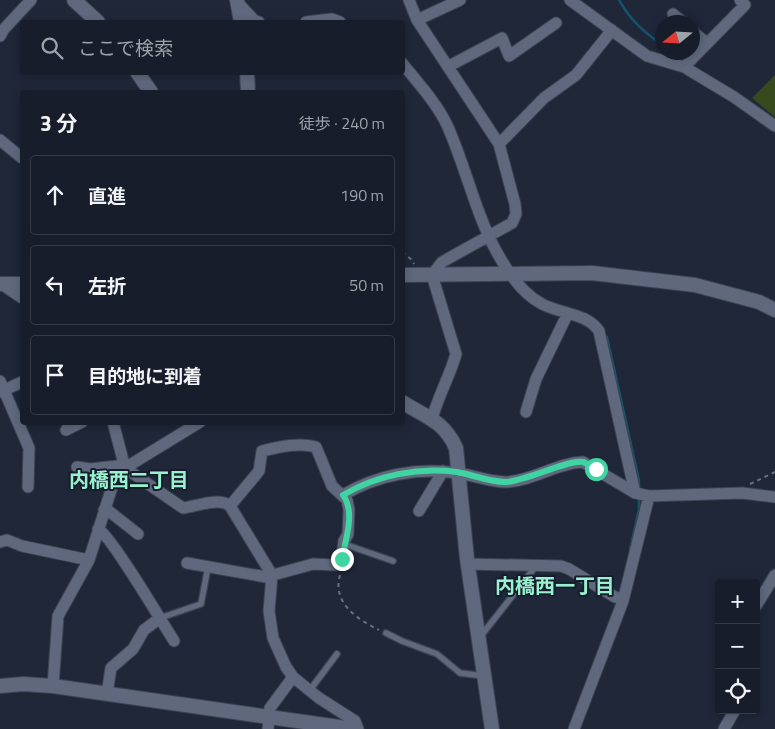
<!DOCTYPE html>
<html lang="ja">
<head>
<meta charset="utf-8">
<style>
  body { margin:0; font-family:"Titillium Web","Noto Sans JP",sans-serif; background:#202633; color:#f1f3f6 }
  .controls { position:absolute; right:15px; bottom:15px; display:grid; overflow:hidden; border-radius:5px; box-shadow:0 2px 8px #0003 }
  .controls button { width:45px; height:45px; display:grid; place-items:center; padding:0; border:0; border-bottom:1px solid #363b47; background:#171d2b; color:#f1f3f6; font:25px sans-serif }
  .compass { position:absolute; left:655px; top:15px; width:45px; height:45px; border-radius:50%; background:#171d2b; box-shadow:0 2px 8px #0003; rotate:252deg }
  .stop { position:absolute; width:15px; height:15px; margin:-11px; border:4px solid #3fd4a2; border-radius:50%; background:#fff }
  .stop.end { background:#3fd4a2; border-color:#fff; box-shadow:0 1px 5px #0008 }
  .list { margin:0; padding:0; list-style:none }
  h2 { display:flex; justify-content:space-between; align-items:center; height:65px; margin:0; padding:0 20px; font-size:21px }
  h2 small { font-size:16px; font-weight:400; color:#9ea2a9 }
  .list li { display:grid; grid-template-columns:32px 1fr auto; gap:15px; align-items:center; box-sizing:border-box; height:80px; margin:0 10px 10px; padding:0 10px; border:1px solid #363b47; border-radius:5px }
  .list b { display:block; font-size:19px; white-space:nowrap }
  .list em { font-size:16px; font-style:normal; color:#9ea2a9 }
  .icon { flex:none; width:28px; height:28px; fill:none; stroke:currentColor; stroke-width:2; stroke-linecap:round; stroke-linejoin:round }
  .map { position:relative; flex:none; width:775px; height:729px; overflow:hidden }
  .search { position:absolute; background:#171d2b; box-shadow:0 2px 8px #0003; left:20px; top:20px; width:385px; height:55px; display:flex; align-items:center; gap:12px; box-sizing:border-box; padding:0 18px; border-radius:5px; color:#9ea2a9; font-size:19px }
  .panel { position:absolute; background:#171d2b; box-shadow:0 2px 8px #0003; left:20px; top:90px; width:385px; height:335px; border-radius:5px }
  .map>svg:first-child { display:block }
</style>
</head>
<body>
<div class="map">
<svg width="775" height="729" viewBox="0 0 775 729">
  <rect width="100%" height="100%" fill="#1f2739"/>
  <path fill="#374a1d" d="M775 75V117L752 98Z"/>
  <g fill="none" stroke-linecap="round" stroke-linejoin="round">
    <path stroke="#15536a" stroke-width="2.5" d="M619 0C632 22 642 30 662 45
      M672 52 685 62
      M607 337 639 480V487
      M630 549 639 509V498"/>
    <g stroke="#3d4352" stroke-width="8">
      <path id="service" d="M344 544 393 561
        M160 618 201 604 208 567
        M386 633 402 641 437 654 460 673 484 676
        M478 633 484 632 536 566
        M310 690 337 654"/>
    </g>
    <g stroke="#3d4352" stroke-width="13">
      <path id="minor" d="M409 0 417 20 499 144 515 204 516 214 512 223 442 262 432 275 456 354C450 376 438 396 432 419
        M570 0 647 56 684 67 734 97 775 126
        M239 4 254 20 259 22
        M673 14 683 22
        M417 20 460 0
        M306 22 332 19 340 22
        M692 31 707 43
        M0 36 4 29 31 0
        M402 63C418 83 436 102 447 125 469 174 478 228 509 272 517 284 529 297 542 304 561 314 587 313 599 331L635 493
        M449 66 502 38 509 56 556 23
        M684 67 745 5 740 0
        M0 140 22 158
        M499 144 544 98 576 75 612 30
        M0 283 22 298
        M0 381 29 448 28 487
        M0 392 22 382
        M526 412 536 379 568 313
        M113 422 125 468 183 508C197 506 219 497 230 506L272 575 269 611 273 638 286 667 293 677 319 698 355 721 358 729
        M66 430 82 422
        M77 467 91 469 124 465
        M343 495C377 475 418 467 457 473 473 475 490 482 506 482 533 481 556 463 583 462L635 493 649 496 742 493 775 497
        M104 510 110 512 138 534
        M419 511 443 471
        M98 529C110 534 163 624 174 641
        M0 542 7 540 22 546 89 560
        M187 563 266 577 313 564 335 565 341 563 344 541 348 534 349 510 347 500 332 486 316 447C299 442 279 447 262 451L259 471 230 506
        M467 564 561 566 569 569 615 597 623 599
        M756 606 775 575
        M53 686 58 616 89 560 112 487 125 468 200 422
        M107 694 111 668 133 649 144 630 160 618
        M268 729 270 708 293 677
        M574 729 623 601 649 496
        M724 729 735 710"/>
    </g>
    <g stroke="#3d4352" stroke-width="16">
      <path id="tertiary" d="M74 0 98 22
        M237 0 241 22
        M137 72 151 92
        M247 72 248 92
        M402 275 592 273 695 285 759 302 775 310
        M0 284H22
        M402 402C426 417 444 421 456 448L467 559 492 729
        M0 686 23 684 53 686 353 729"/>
    </g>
    <path stroke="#69707f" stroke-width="2" stroke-dasharray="4 4" stroke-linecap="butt" d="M402 252 412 260 414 264
      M750 484 775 472
      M340 575C332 603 357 619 379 630"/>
    <use href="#service" stroke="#5f687d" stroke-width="5.5"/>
    <use href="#minor" stroke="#5f687d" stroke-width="11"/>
    <use href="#tertiary" stroke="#5f687d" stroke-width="14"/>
  </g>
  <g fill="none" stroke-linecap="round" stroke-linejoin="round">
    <path stroke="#3fd4a2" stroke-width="6" d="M342 559C345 540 356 513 343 495 377 475 418 467 457 472 473 475 490 482 506 482 526 481 570 459 583 462 587 463 592 467 596 469"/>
  </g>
  <g text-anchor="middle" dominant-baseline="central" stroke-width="4" stroke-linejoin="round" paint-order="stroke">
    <g font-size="20" font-weight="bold" fill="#99f1cd" stroke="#161d2e">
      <text x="129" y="479">内橋西二丁目</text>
      <text x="555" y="585">内橋西一丁目</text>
    </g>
  </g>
</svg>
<div class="controls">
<button>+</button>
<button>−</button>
<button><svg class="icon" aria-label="locate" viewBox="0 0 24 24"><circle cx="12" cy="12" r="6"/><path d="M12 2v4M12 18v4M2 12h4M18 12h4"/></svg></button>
</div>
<svg class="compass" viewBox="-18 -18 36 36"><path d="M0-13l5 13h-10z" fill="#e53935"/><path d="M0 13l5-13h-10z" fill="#9ea2a9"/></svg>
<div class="stop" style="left:596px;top:469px"></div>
<div class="stop end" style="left:342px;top:559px"></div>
<div class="search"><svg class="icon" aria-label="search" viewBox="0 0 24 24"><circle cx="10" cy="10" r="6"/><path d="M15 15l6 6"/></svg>ここで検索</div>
<section class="panel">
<h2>3 分<small>徒歩 · 240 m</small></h2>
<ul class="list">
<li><svg class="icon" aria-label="ahead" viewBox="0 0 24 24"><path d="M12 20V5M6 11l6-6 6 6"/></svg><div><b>直進</b></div><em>190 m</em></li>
<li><svg class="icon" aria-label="left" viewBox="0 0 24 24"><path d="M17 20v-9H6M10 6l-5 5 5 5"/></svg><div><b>左折</b></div><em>50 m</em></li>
<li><svg class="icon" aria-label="arrive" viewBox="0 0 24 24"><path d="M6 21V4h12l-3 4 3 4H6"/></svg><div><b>目的地に到着</b></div></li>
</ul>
</section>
</div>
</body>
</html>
